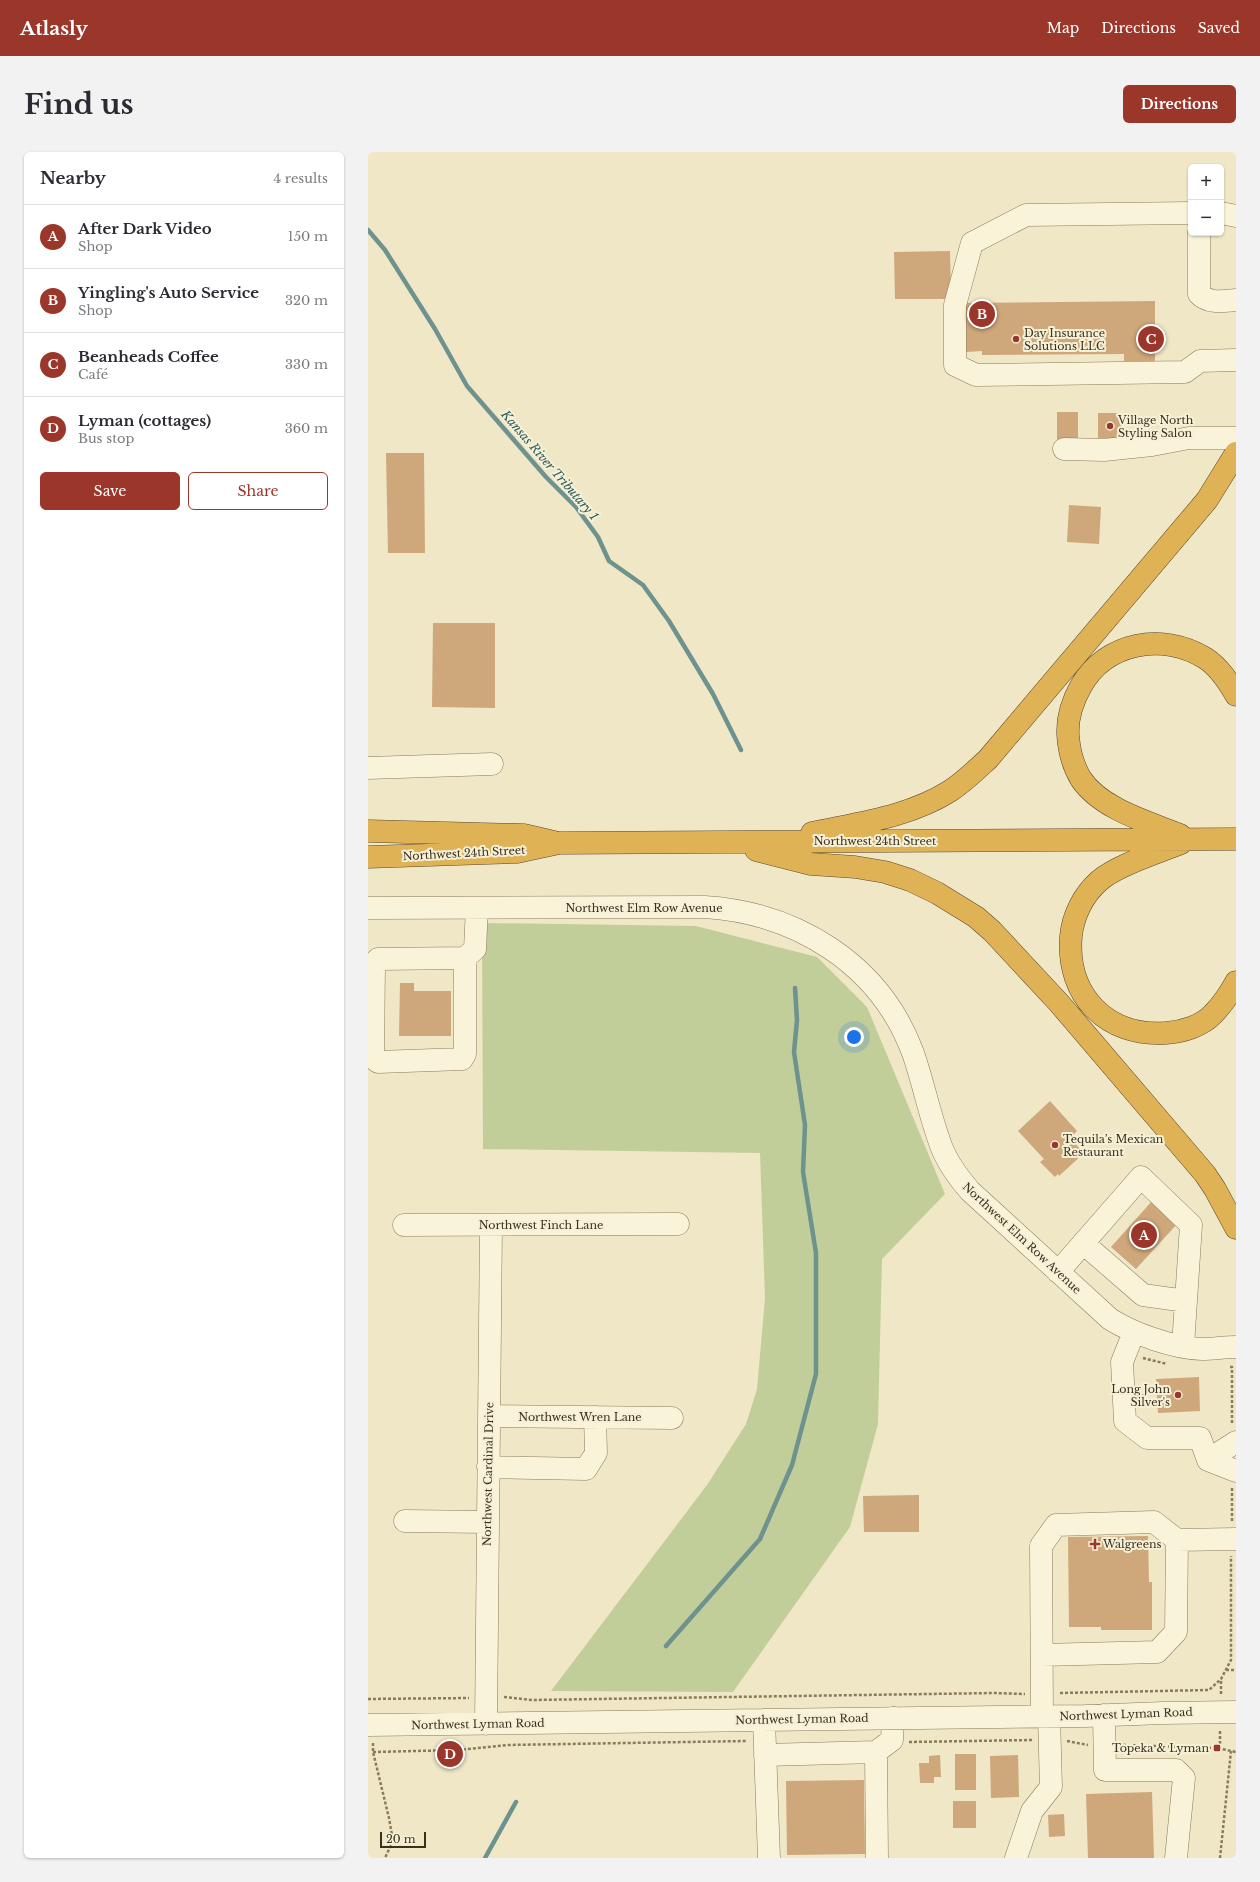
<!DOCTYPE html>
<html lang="en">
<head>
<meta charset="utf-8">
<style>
  body { margin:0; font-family:"Libre Baskerville",serif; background:#f2f2f3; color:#2b2b33 }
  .controls { position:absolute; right:12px; top:12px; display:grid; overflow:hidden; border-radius:6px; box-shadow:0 1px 3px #0004 }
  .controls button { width:36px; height:36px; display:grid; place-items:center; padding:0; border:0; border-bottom:1px solid #e1e1e2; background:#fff; color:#2b2b33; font:20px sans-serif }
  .scale { position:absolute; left:12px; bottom:10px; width:46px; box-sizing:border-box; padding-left:4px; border:2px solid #3b301f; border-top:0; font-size:11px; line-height:14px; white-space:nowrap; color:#3b301f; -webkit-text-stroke:3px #f6f1d6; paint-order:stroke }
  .you { position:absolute; left:486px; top:885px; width:14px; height:14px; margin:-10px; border:3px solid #fff; border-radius:50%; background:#1a73e8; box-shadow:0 0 0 6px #1a73e833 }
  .badge { display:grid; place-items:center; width:26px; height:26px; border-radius:50%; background:#9b362a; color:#fff; font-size:13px; font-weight:700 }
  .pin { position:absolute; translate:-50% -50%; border:2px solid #fff; box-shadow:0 1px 4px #0006 }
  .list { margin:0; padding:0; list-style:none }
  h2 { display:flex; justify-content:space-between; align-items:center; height:52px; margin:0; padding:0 16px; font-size:17px }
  h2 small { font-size:13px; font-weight:400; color:#7c7c81 }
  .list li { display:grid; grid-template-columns:26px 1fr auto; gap:12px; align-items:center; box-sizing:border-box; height:64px; padding:0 16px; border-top:1px solid #e1e1e2 }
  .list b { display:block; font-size:15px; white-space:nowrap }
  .list p { margin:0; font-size:13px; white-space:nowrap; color:#7c7c81 }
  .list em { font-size:13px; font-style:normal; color:#7c7c81 }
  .actions { display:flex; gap:8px; padding:12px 16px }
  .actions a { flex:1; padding:9px 0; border:1px solid #9b362a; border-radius:6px; text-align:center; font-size:14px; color:#9b362a }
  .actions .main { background:#9b362a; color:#fff }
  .map { position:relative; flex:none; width:868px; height:1706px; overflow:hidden; border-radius:6px }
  header { display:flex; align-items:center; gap:24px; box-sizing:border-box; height:56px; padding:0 20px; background:#9b362a; color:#fff }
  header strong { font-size:19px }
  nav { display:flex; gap:22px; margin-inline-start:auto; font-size:14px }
  .intro { display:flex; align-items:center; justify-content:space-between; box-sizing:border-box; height:96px; padding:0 24px }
  h1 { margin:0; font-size:28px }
  .button { padding:10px 18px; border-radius:6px; background:#9b362a; color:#fff; font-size:14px; font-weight:700 }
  main { display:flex; gap:24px; padding:0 24px }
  aside { flex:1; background:#fff; border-radius:6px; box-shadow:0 1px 3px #0004 }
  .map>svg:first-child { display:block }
</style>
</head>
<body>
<header>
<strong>Atlasly</strong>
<nav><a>Map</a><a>Directions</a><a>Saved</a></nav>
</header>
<div class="intro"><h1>Find us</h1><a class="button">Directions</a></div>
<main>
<aside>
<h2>Nearby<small>4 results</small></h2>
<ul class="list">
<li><span class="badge">A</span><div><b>After Dark Video</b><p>Shop</p></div><em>150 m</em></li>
<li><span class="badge">B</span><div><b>Yingling's Auto Service</b><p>Shop</p></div><em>320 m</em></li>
<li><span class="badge">C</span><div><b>Beanheads Coffee</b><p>Café</p></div><em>330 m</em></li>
<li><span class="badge">D</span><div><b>Lyman (cottages)</b><p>Bus stop</p></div><em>360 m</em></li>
</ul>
<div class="actions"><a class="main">Save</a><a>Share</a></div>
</aside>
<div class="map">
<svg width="868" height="1706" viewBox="0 0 868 1706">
  <rect width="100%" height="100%" fill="#efe7c6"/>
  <path fill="#c2ce99" d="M114 771 328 774 449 805 499 855 577 1042 514 1107 510 1272 482 1375 365 1540 183 1539 339 1333 378 1272 389 1237 397 1146 392 1001 115 997Z"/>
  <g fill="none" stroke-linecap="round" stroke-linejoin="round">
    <path stroke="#6e928d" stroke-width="4.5" d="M0 78 17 98 67 177 99 234 178 325 208 355 230 385 241 409 275 433 301 469 345 542 373 598
      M298 1494 392 1387 424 1313 448 1222V1101L435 1020 437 973 426 900 429 868 427 836
      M117 1706 148 1650"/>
  </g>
  <path fill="#cea77b" d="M582 99 583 147H527L526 100Z
    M787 149V209H756V202L614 203V199L598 200 594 151Z
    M689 260H710V287H689Z
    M730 261H754V286H730Z
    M18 301H56L57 401H20Z
    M701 353 733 355 731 392 699 390Z
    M65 471H127V556L64 555Z
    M32 831H46V839H83V884H31Z
    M682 949 709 979 702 986 716 1001 691 1024 690 1022 687 1025 672 1010 676 1007 650 979Z
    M784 1049 810 1071 768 1117 743 1095Z
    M831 1225 832 1259 790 1261 788 1227Z
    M551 1343V1380H496L495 1344Z
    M780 1384 781 1430H784V1478H733V1475H701L700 1385Z
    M587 1602H608V1638H587Z
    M572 1603 573 1625H566V1631H552L551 1611H561V1604Z
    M650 1603 651 1645 623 1646 622 1604Z
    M496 1628 497 1702 419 1703 418 1629Z
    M784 1640 786 1706H720L718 1642Z
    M585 1649H608V1676H585Z
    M696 1662 697 1684 681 1685 680 1663Z"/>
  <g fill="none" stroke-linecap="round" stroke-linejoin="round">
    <g stroke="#8b7a5b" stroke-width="23">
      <path id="minor" d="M823 61 658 63 604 91 587 153V213L608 223 817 220 832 209 868 208
        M853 61 868 64
        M831 81V142C841 152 855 149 868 148
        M696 297 736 298 784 293 821 286H868
        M0 616 124 612
        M0 756 337 755C429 761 512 812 545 901 555 930 561 960 571 988 577 1008 589 1024 602 1039L742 1167C766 1182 805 1196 834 1197 845 1197 857 1195 868 1195
        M97 806 10 807 6 811 5 906 10 910 94 907 97 902V806L107 797 109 756
        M36 1073 310 1072
        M715 1091 775 1143 818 1149
        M690 1120 773 1025 823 1073 815 1194
        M766 1180 754 1210 757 1269 779 1286H832L840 1308 868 1319
        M121 1264 304 1266
        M840 1308 868 1290
        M120 1315 218 1317 228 1301 227 1265
        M37 1369 119 1370
        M674 1503 789 1500 808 1480 809 1388
        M736 1563 737 1618H808L816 1626 808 1706
        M674 1564 673 1394 688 1373 786 1370 809 1388 868 1387
        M396 1568 401 1706
        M118 1572 123 1073
        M0 1573 717 1564 795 1561 868 1560
        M397 1603 508 1600
        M509 1706 508 1600 524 1588 525 1566
        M648 1706 664 1659 683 1635 681 1564"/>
    </g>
    <g stroke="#59472f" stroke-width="23">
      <path id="highway" d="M0 679 156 683 186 690
        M444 681C490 671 541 665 582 639 596 630 608 618 620 607L839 348 868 301
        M812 683C780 670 733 657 713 627 705 614 701 598 700 583 699 565 704 550 713 534 738 490 795 480 837 506 851 515 860 529 868 543
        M813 691C791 700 747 714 731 729 715 743 705 764 703 784 698 844 739 885 798 881 814 880 834 874 845 862 854 853 862 841 868 830
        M388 698 443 712 487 715 517 720 542 728 569 741 608 765 624 779 691 851 837 1022 847 1037 868 1076
        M0 705 149 700 191 691 868 687"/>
    </g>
    <path stroke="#8b7a5b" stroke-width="2.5" stroke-dasharray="3 2" stroke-linecap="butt" d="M775 1206 799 1212
      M862 1215H864V1273
      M864 1369V1336
      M858 1518H868
      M692 1541 841 1538 853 1527 863 1508V1404
      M853 1542V1527
      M136 1545 164 1548 626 1541 657 1542
      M0 1547 101 1546
      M699 1589 720 1593
      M541 1590 664 1588
      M5 1591V1600L21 1666 25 1689 17 1706
      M755 1593 849 1596 868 1600
      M852 1597V1577
      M5 1600 90 1598 140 1593 379 1589
      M852 1706 863 1599"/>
    <use href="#minor" stroke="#f9f3da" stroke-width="22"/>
    <use href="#highway" stroke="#dfb256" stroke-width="22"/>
  </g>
  <g fill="#9b362a" stroke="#f6f1d6" stroke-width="1.5">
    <circle cx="648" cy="187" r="4"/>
    <circle cx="742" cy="274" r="4"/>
    <circle cx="687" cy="993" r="4"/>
    <circle cx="810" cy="1243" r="4"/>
    <path d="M725 1386h4v4h4v4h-4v4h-4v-4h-4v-4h4z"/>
    <rect x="845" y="1592" width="8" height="8" rx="2"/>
  </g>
  <g text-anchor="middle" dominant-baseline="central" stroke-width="4" stroke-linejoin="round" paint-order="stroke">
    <g font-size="11" fill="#3b301f" stroke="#f6f1d6" text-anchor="start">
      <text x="656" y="181">Day Insurance<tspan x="656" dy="13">Solutions LLC</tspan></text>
      <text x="750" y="268">Village North<tspan x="750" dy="13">Styling Salon</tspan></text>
      <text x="695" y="987">Tequila’s Mexican<tspan x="695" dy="13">Restaurant</tspan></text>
      <text x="802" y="1237" text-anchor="end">Long John<tspan x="802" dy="13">Silver's</tspan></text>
      <text x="735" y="1392">Walgreens</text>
      <text x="841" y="1596" text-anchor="end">Topeka &amp; Lyman</text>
    </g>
    <g font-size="11" fill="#3b301f" stroke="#f6f1d6">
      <text x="507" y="689">Northwest 24th Street</text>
      <text transform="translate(96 701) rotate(-3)">Northwest 24th Street</text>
      <text x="276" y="756">Northwest Elm Row Avenue</text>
      <text x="173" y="1073">Northwest Finch Lane</text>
      <text transform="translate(654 1086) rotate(43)">Northwest Elm Row Avenue</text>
      <text x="212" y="1265">Northwest Wren Lane</text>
      <text transform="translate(120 1322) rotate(-89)">Northwest Cardinal Drive</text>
      <text transform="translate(758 1562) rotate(-2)">Northwest Lyman Road</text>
      <text transform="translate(434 1567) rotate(-1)">Northwest Lyman Road</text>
      <text transform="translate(110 1572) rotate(-1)">Northwest Lyman Road</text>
    </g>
    <g font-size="12" font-style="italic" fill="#2e595b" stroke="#f6f1d6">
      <text transform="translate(182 313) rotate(49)">Kansas River Tributary 1</text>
    </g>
  </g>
</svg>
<div class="controls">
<button>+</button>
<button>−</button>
</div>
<div class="scale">20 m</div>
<div class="you"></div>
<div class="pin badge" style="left:776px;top:1083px">A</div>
<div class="pin badge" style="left:614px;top:162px">B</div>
<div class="pin badge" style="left:783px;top:187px">C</div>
<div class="pin badge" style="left:82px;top:1602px">D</div>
</div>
</main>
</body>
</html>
